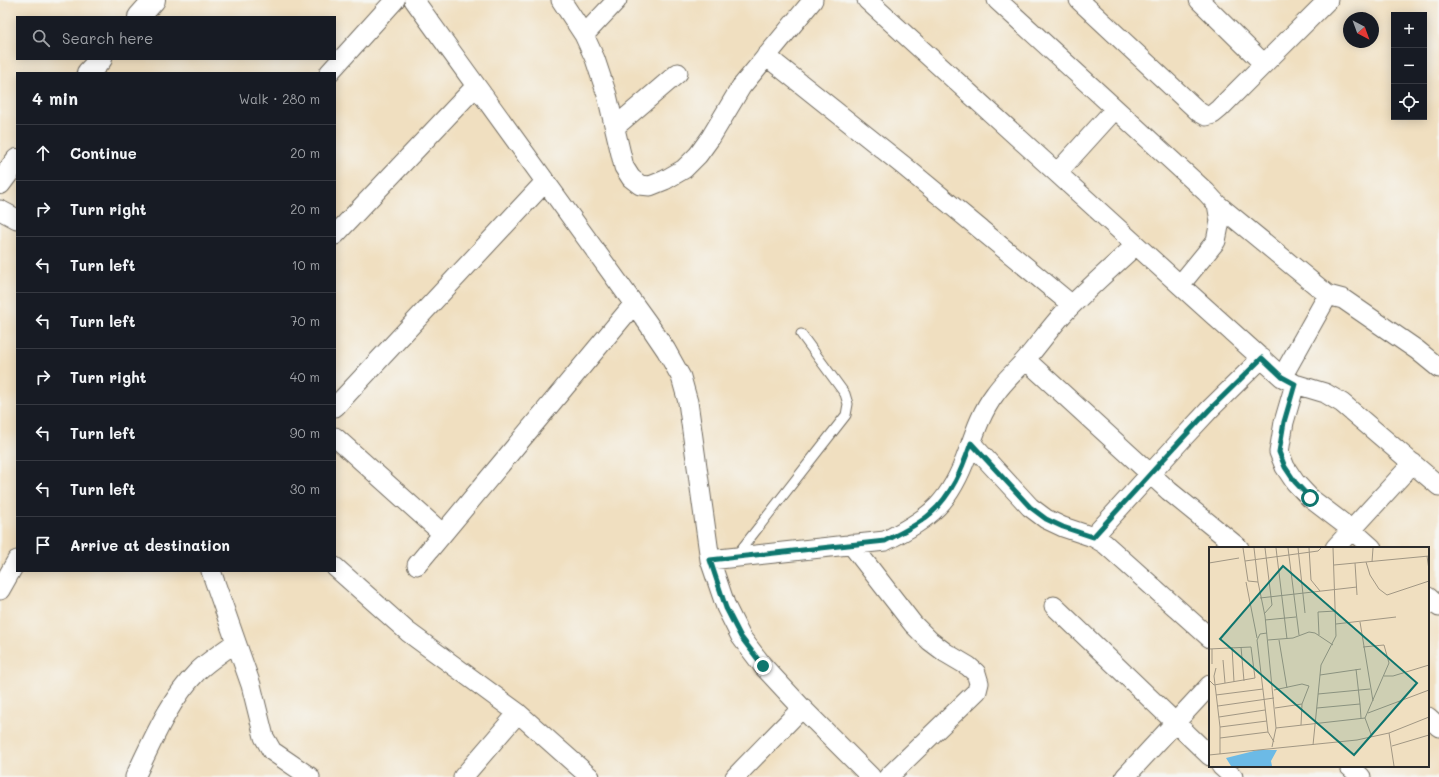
<!DOCTYPE html>
<html lang="en">
<head>
<meta charset="utf-8">
<style>
  body { margin:0; font-family:Mali,sans-serif; background:#242831; color:#f1f3f6 }
  .controls { position:absolute; right:12px; top:12px; display:grid; overflow:hidden; border-radius:0px; box-shadow:0 2px 10px #0003 }
  .controls button { width:36px; height:36px; display:grid; place-items:center; padding:0; border:0; border-bottom:1px solid #363941; background:#171b24; color:#f1f3f6; font:20px sans-serif }
  .compass { position:absolute; left:1343px; top:12px; width:36px; height:36px; border-radius:50%; background:#171b24; box-shadow:0 2px 10px #0003; rotate:139deg }
  .stop { position:absolute; width:12px; height:12px; margin:-9px; border:3px solid #0f766e; border-radius:50%; background:#fff }
  .stop.end { background:#0f766e; border-color:#fff; box-shadow:0 1px 4px #0008 }
  .list { margin:0; padding:0; list-style:none }
  h2 { display:flex; justify-content:space-between; align-items:center; height:52px; margin:0; padding:0 16px; font-size:17px }
  h2 small { font-size:13px; font-weight:400; color:#9ea1a6 }
  .list li { display:grid; grid-template-columns:26px 1fr auto; gap:12px; align-items:center; box-sizing:border-box; height:56px; padding:0 16px; border-top:1px solid #363941 }
  .list b { display:block; font-size:15px; white-space:nowrap }
  .list em { font-size:13px; font-style:normal; color:#9ea1a6 }
  .icon { flex:none; width:22px; height:22px; fill:none; stroke:currentColor; stroke-width:2; stroke-linecap:round; stroke-linejoin:round }
  .map { position:relative; flex:none; width:1439px; height:777px; overflow:hidden }
  .search { position:absolute; background:#171b24; box-shadow:0 2px 10px #0003; left:16px; top:16px; width:320px; height:44px; display:flex; align-items:center; gap:10px; box-sizing:border-box; padding:0 14px; border-radius:0px; color:#9ea1a6; font-size:15px }
  .panel { position:absolute; background:#171b24; box-shadow:0 2px 10px #0003; left:16px; top:72px; width:320px; height:500px; border-radius:0px }
  .map>svg:first-child { display:block }
</style>
</head>
<body>
<div class="map">
<svg width="1439" height="777" viewBox="0 0 1439 777">
  <rect width="100%" height="100%" fill="#f6f6f2"/>
  <filter id="ink" filterUnits="userSpaceOnUse"><feTurbulence type="fractalNoise" baseFrequency=".025" numOctaves="2"/><feDisplacementMap in="SourceGraphic" scale="8" xChannelSelector="R" yChannelSelector="G"/><feConvolveMatrix kernelMatrix="1 2 1 2 8 2 1 2 1" color-interpolation-filters="sRGB"/></filter>
  <filter id="wash" filterUnits="userSpaceOnUse"><feTurbulence type="fractalNoise" baseFrequency=".012" numOctaves="4" result="noise"/><feDisplacementMap in="SourceGraphic" scale="16" xChannelSelector="R" yChannelSelector="G"/><feGaussianBlur stdDeviation="0.9" result="paint"/><feColorMatrix in="noise" values="0 0 0 0 0 0 0 0 0 0 0 0 0 0 0 0 0 1.4 0 .05"/><feComposite in="paint" operator="in"/></filter>
  <g filter="url(#wash)">
    <rect width="100%" height="100%" fill="#f0dfc0"/>
  </g>
  <g filter="url(#ink)">
    <g fill="none" stroke-linecap="round" stroke-linejoin="round">
      <g stroke="#706a5f" stroke-width="11">
        <path id="service" d="M736 556 846 415 848 404 845 394 801 334"/>
      </g>
      <g stroke="#706a5f" stroke-width="21">
        <path id="minor" d="M414 0 647 322 666 350 681 377 688 402 710 560 726 607 741 637 763 666 802 708 871 777
          M561 0 584 35 595 59 607 95 624 167 631 178 640 185 650 186 665 180 684 169 698 155 711 137 741 87 813 0
          M867 0 1180 285 1282 377 1295 384 1325 393 1342 403 1439 486
          M997 0 1206 192 1217 204 1220 221 1216 241 1180 285
          M1079 0 1199 112 1206 116 1213 114 1219 109 1328 0
          M1199 0 1264 64
          M584 35 617 0
          M766 56 904 166 1072 305
          M329 73 395 0
          M615 127 678 73
          M1057 173 1115 109
          M1217 204 1328 295 1343 299 1417 350 1439 368
          M0 210 17 219
          M335 235 476 86
          M1026 360 1169 491 1239 548
          M1282 377 1328 295
          M1295 384 1284 422 1279 452 1285 467 1295 482 1310 498 1352 530 1372 548
          M335 407 545 182
          M335 437 443 534
          M971 443 1030 507 1046 519 1063 527 1093 537 1105 544 1210 638
          M1093 537 1182 439 1210 409 1262 358
          M851 544 913 624 930 641 946 653 968 666 976 673 979 683 977 691 888 777
          M1335 548 1413 463
          M710 560 885 541C932 517 950 503 968 452 975 432 982 411 995 394 1004 381 1016 371 1027 358 1039 344 1050 328 1063 314 1086 290 1111 268 1136 245
          M417 565 633 305
          M335 567 408 632 518 713 590 777
          M211 571 251 685 264 737 272 751 310 777
          M0 590 17 560
          M1428 597 1439 607
          M1054 606 1210 756
          M1428 717 1439 727
          M1221 766 1233 777
          M1349 766 1361 777
          M135 777C153 740 168 702 197 672 208 661 223 652 236 642
          M463 777 518 713
          M735 777 802 708
          M1125 777 1210 685"/>
      </g>
      <g stroke="#706a5f" stroke-width="24">
        <path id="tertiary" d="M139 17 154 0
          M88 73 101 59
          M0 183 17 160"/>
      </g>
      <use href="#service" stroke="#fff" stroke-width="9"/>
      <use href="#minor" stroke="#fff" stroke-width="19"/>
      <use href="#tertiary" stroke="#fff" stroke-width="22"/>
    </g>
  </g>
  <g fill="none" stroke-linecap="round" stroke-linejoin="round" filter="url(#ink)">
    <path stroke="#0f766e" stroke-width="5" d="M763 666 741 637 726 608 710 560 885 541C900 533 917 526 930 514 952 495 962 469 971 443L1030 507 1046 519 1063 527 1093 537 1182 439 1210 409 1262 358 1282 377 1295 384 1284 422 1279 452 1285 467 1295 482 1310 498"/>
  </g>
  <g transform="translate(1209 547)">
    <rect width="220" height="220" fill="#f0dfc0"/>
    <path d="M49 203H68L62 214 63 219H22L17 211Z" fill="#6cbae6"/>
    <path fill="none" stroke="#a19784" stroke-width="1" d="M34 1 39 34 49 35 56 69 67 181 63 200M45 1 49 35M67 1 78 92M79 1 90 88M89 1 96 66M100 1 102 33 111 44M218 9 220 23M36 14 109 4 112 1M157 15 161 28 170 42 178 48 220 34M163 15 164 1M0 16 30 11M146 16 148 48M125 18 220 9M37 35 48 91M51 51 148 40M55 67 63 58 56 1M56 73 87 70M151 75 164 154M127 77 187 70M58 86 51 87 48 93 59 185 65 195M110 88 109 65 127 64M59 93 84 91 100 85 106 86 124 98M70 93 78 141M23 100 25 135M32 100 35 134M154 100 175 98 180 116 156 171 163 190M0 102 42 100 46 131 5 138 0 133M3 102V117M14 113 16 136M7 121 5 129 11 180V207M147 122 151 157M111 128 152 122M175 129H184L220 118M65 143 93 137 100 139 93 157 92 178M109 147 161 142M7 148 54 142M9 159 65 151M66 161 93 157M108 161 151 157 152 171M159 166 220 143M10 170 56 163M11 180 58 174M67 181 156 171M180 186 185 219M11 191 59 185M104 198 112 118 127 89 124 1M183 199 220 188M0 208 148 193 180 186 220 170"/>
    <path fill="#0f766e" fill-opacity="0.15" stroke="#0f766e" stroke-width="2" d="M74 19 208 136 145 208 11 92Z"/>
    <rect width="220" height="220" fill="none" stroke="#2b2b2b" stroke-width="2"/>
  </g>
</svg>
<div class="controls">
<button>+</button>
<button>−</button>
<button><svg class="icon" aria-label="locate" viewBox="0 0 24 24"><circle cx="12" cy="12" r="6"/><path d="M12 2v4M12 18v4M2 12h4M18 12h4"/></svg></button>
</div>
<svg class="compass" viewBox="-18 -18 36 36"><path d="M0-13l5 13h-10z" fill="#e53935"/><path d="M0 13l5-13h-10z" fill="#9ea1a6"/></svg>
<div class="stop" style="left:1310px;top:498px"></div>
<div class="stop end" style="left:763px;top:666px"></div>
<div class="search"><svg class="icon" aria-label="search" viewBox="0 0 24 24"><circle cx="10" cy="10" r="6"/><path d="M15 15l6 6"/></svg>Search here</div>
<section class="panel">
<h2>4 min<small>Walk · 280 m</small></h2>
<ul class="list">
<li><svg class="icon" aria-label="ahead" viewBox="0 0 24 24"><path d="M12 20V5M6 11l6-6 6 6"/></svg><div><b>Continue</b></div><em>20 m</em></li>
<li><svg class="icon" aria-label="right" viewBox="0 0 24 24"><path d="M7 20v-9h11M14 6l5 5-5 5"/></svg><div><b>Turn right</b></div><em>20 m</em></li>
<li><svg class="icon" aria-label="left" viewBox="0 0 24 24"><path d="M17 20v-9H6M10 6l-5 5 5 5"/></svg><div><b>Turn left</b></div><em>10 m</em></li>
<li><svg class="icon" aria-label="left" viewBox="0 0 24 24"><path d="M17 20v-9H6M10 6l-5 5 5 5"/></svg><div><b>Turn left</b></div><em>70 m</em></li>
<li><svg class="icon" aria-label="right" viewBox="0 0 24 24"><path d="M7 20v-9h11M14 6l5 5-5 5"/></svg><div><b>Turn right</b></div><em>40 m</em></li>
<li><svg class="icon" aria-label="left" viewBox="0 0 24 24"><path d="M17 20v-9H6M10 6l-5 5 5 5"/></svg><div><b>Turn left</b></div><em>90 m</em></li>
<li><svg class="icon" aria-label="left" viewBox="0 0 24 24"><path d="M17 20v-9H6M10 6l-5 5 5 5"/></svg><div><b>Turn left</b></div><em>30 m</em></li>
<li><svg class="icon" aria-label="arrive" viewBox="0 0 24 24"><path d="M6 21V4h12l-3 4 3 4H6"/></svg><div><b>Arrive at destination</b></div></li>
</ul>
</section>
</div>
</body>
</html>
